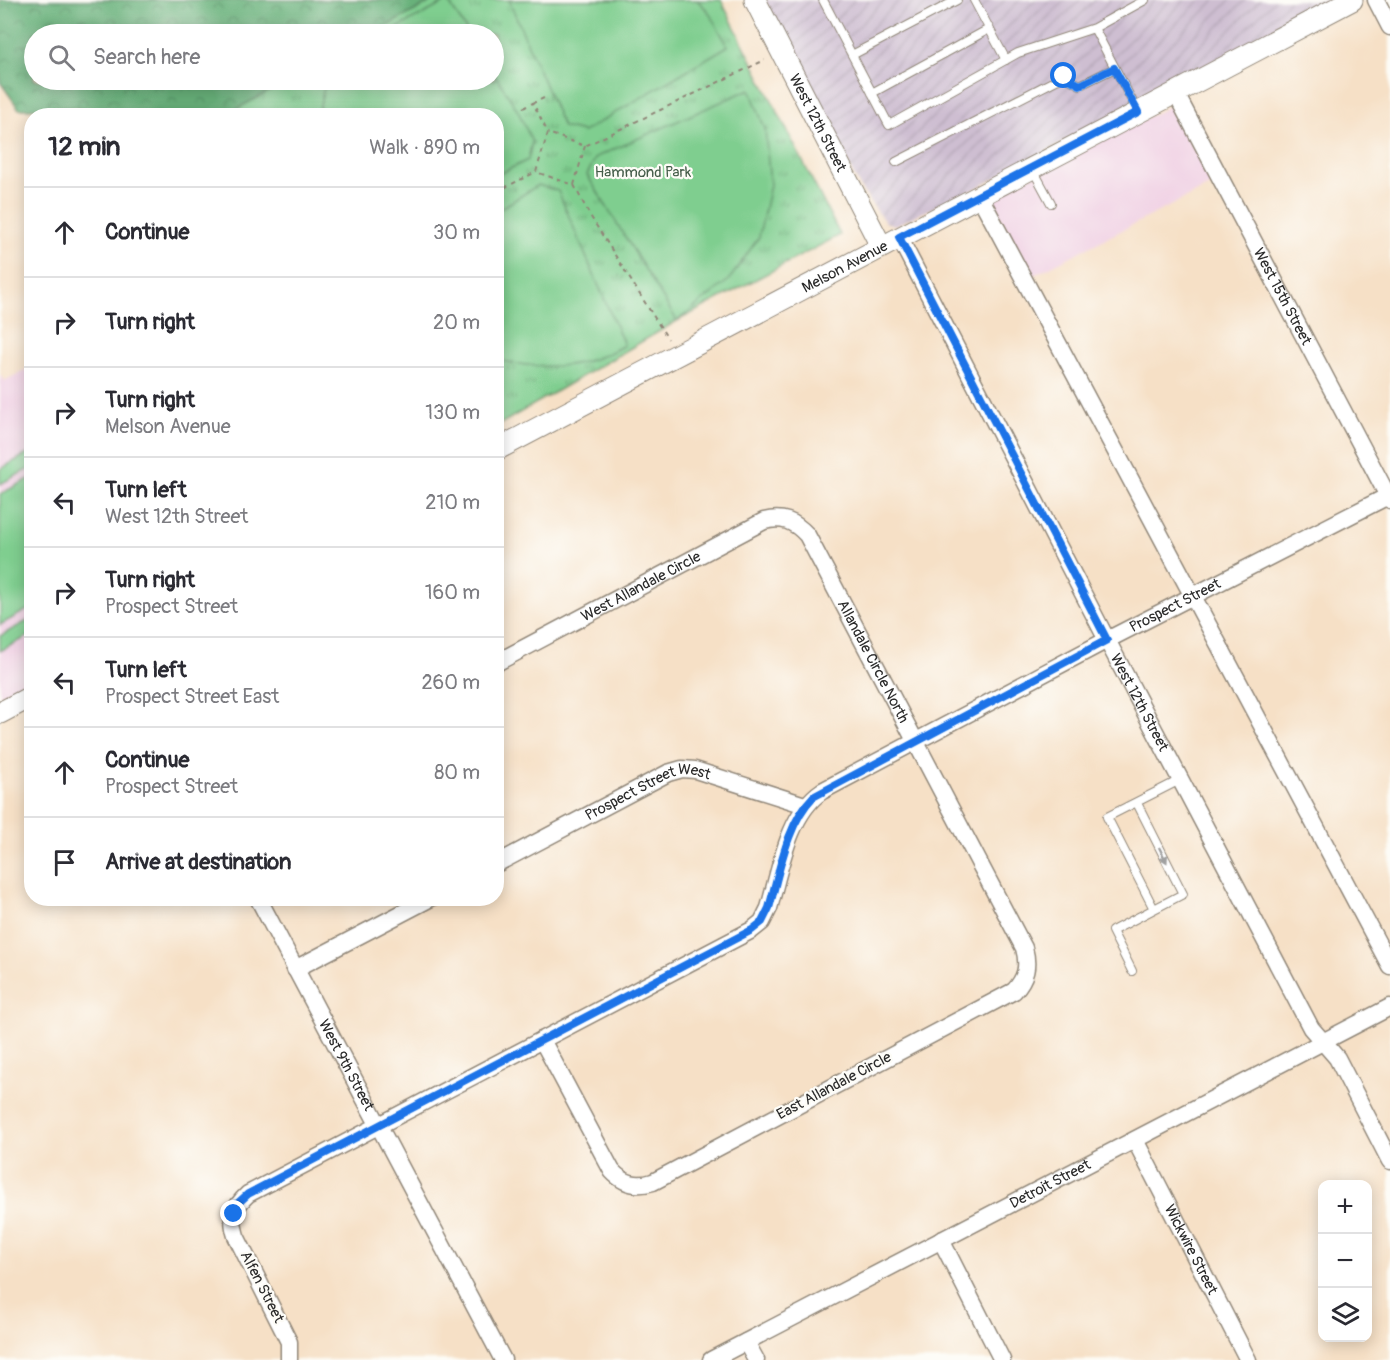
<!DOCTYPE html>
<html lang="en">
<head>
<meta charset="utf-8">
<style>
  body { margin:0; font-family:Pangolin,sans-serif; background:#f7f7f7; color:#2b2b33 }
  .controls { position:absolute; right:18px; bottom:18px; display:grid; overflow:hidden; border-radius:12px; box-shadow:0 3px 15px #0003 }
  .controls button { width:54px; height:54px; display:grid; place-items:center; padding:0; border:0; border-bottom:2px solid #e1e1e2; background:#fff; color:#2b2b33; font:30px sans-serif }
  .stop { position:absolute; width:18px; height:18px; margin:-14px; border:4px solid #1a73e8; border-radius:50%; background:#fff }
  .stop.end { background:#1a73e8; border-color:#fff; box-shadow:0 2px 6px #0008 }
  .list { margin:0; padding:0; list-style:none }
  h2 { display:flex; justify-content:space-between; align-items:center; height:78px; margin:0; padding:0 24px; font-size:26px }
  h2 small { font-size:20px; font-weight:400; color:#7c7c81 }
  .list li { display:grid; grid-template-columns:39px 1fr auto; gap:18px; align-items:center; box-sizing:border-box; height:90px; padding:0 24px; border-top:2px solid #e1e1e2 }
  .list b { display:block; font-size:22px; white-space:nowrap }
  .list p { margin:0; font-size:20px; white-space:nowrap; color:#7c7c81 }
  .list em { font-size:20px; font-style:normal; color:#7c7c81 }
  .icon { flex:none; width:33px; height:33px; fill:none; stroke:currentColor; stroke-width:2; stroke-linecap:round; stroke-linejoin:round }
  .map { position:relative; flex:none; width:1390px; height:1360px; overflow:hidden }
  .search { position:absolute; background:#fff; box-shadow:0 3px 15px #0003; left:24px; top:24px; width:480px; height:66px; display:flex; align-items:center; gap:15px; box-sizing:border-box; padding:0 21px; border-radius:33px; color:#7c7c81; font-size:22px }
  .panel { position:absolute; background:#fff; box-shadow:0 3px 15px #0003; left:24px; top:108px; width:480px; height:798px; border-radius:24px }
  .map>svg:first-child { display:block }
</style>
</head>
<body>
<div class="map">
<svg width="1390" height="1360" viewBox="0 0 1390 1360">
  <defs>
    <pattern id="industrial-furrows" width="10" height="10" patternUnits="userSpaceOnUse" patternTransform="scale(1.5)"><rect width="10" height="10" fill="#cebed1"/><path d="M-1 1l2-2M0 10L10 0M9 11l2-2" fill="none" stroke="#b1a3b4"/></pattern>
    <pattern id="forest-crowns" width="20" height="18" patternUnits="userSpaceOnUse" patternTransform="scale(1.5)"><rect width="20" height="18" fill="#67b17a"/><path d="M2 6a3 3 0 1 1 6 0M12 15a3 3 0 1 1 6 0" fill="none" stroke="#559064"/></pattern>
    <pattern id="park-tufts" width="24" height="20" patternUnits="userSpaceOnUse" patternTransform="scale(1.5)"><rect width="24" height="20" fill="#7fce8f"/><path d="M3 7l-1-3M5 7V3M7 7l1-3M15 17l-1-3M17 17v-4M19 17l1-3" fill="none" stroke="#68a775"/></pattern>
  </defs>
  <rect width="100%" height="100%" fill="#fdfcf7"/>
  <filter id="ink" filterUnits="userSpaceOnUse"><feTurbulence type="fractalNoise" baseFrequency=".0167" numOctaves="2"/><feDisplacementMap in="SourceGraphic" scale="12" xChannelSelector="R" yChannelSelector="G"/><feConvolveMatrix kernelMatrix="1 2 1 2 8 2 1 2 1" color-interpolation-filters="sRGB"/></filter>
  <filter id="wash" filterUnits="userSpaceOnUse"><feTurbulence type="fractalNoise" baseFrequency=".008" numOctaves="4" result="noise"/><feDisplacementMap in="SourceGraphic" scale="24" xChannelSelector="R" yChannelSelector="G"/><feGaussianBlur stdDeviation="1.35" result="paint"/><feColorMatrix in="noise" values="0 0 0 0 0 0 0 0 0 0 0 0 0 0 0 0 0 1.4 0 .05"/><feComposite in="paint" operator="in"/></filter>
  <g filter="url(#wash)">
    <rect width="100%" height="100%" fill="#f6e0c6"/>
    <path fill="#f0d0e4" d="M1172 105 1213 184 1032 276 989 197Z
      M31 367V679L0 696V374L4 381Z"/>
    <path fill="url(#industrial-furrows)" d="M764 0H1334L971 191 895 225 885 222 861 189Z"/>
    <path fill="url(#forest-crowns)" stroke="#496e52" stroke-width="1.5" d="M0 0H435L372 34H34V80H290L224 116H83L79 108 19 109 0 82Z"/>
    <path fill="url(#park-tufts)" stroke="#557c5d" stroke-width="1.5" d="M435 0H721L840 235 677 321 497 426 496 116H224L290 80H494V34H372Z"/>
    <path fill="#7fce8f" stroke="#557c5d" stroke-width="1.5" d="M509 0H697L708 11 728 46 583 132 563 127Z
      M448 1 469 34H385H386Z
      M494 73 518 111 532 142 528 160 497 175 496 116 318 115 323 91 329 80H494Z
      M750 89 765 129 770 185 759 237 729 280 677 321 587 175 596 157Z
      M538 185 558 191 624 345C582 370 543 370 497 360V211Z
      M31 452V468L0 484V469Z
      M31 478V608L0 625V494Z
      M31 619V635L0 651V636Z"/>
  </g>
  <g filter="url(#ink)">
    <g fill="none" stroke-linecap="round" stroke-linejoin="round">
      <g stroke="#908678" stroke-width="10">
        <path id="service" d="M823 0 889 125 1018 53 1094 28
          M974 0 1006 60
          M852 55 957 0
          M872 93 989 29
          M1138 112 1094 28 1145 0
          M896 162 1064 76 1080 85 1115 68
          M1032 168 1051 203
          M1137 803 1183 894 1154 909 1107 817 1180 780
          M1132 971 1112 931 1154 909"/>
      </g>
      <g stroke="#908678" stroke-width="19">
        <g id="minor">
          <path d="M1376 0 1390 27"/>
          <path id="s1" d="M1175 92 1390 500"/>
          <path d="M979 195 1390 966"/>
          <path id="s2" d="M899 237 1107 640 1311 1028 1337 1058 1390 1161"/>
          <path id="s3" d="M496 663 764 521C782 516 794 521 807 535L1024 948C1029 966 1026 978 1014 991L653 1182C637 1187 624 1184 612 1171L542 1040"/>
          <path id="s4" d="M496 864 668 773 682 769 695 770 805 805"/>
          <path id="s5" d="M258 898 503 1360"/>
          <path d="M295 969 431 898"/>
          <path id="s6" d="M1135 1140 1248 1360"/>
          <path d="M941 1240 1002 1360"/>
          <path d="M746 1342 756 1360"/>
          <path id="s7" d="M289 1360V1342L236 1236C230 1217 233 1208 248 1194L752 930 762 922 769 908C780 870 788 814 822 791L1107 640 1390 495"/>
          <path id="s8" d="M711 1360 1390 1007"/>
        </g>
      </g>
      <g stroke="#908678" stroke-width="23">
        <g id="tertiary">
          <path id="s9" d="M755 0 881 246"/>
          <path id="s10" d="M496 450 1352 0"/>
          <path d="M0 713 32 696"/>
        </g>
      </g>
      <path stroke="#908678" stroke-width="2" stroke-dasharray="4.5 4.5" stroke-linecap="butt" d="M544 98 533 103 548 133
        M523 108 533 103
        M585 146 574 185 536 172 548 133 585 146 765 60
        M574 185 589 214 668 339
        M496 192 536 172"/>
      <use href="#service" stroke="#fff" stroke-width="8"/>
      <use href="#minor" stroke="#fff" stroke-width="16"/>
      <use href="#tertiary" stroke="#fff" stroke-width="21"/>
    </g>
    <defs><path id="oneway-solid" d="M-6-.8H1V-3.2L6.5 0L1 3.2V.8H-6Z" transform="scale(1.5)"/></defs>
    <use fill="#a0a0a0" href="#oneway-solid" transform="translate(1163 855) rotate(63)"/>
  </g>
  <g fill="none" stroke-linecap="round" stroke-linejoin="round" filter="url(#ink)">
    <path stroke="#1a73e8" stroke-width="8" d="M234 1214 237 1204 248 1194 752 930 762 922 769 908C779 873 787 823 813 797L1107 640 899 237 1138 112 1114 68 1080 85 1064 76"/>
  </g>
  <g text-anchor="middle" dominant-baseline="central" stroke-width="4.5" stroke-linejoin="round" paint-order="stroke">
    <g font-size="15" fill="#2b2b2b" stroke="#fdfcf7">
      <text stroke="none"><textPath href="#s9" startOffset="138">West 12th Street</textPath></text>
      <text stroke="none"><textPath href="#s10" startOffset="394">Melson Avenue</textPath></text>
      <text stroke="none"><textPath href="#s1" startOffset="231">West 15th Street</textPath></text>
      <text stroke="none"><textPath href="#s3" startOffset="164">West Allandale Circle</textPath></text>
      <text stroke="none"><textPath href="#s7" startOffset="1311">Prospect Street</textPath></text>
      <text stroke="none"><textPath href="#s3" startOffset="494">Allandale Circle North</textPath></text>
      <text stroke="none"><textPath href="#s2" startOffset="524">West 12th Street</textPath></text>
      <text stroke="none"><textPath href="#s4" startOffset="170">Prospect Street West</textPath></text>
      <text stroke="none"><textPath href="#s5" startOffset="189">West 9th Street</textPath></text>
      <text transform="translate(834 1086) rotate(-28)">East Allandale Circle</text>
      <text stroke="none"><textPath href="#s8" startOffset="382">Detroit Street</textPath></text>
      <text stroke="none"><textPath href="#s6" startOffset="123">Wickwire Street</textPath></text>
      <text transform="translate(262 1287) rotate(63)">Alfen Street</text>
    </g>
    <g font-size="15" fill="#445c49" stroke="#fdfcf7">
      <text x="643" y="172">Hammond Park</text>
    </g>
  </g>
</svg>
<div class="controls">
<button>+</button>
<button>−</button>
<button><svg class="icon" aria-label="layers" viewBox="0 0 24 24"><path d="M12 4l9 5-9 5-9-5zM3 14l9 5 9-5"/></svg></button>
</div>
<div class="stop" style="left:1064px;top:76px"></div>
<div class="stop end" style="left:234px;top:1214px"></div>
<div class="search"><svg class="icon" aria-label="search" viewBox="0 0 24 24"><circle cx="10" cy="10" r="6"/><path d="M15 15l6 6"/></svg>Search here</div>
<section class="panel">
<h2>12 min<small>Walk · 890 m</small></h2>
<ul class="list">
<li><svg class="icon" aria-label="ahead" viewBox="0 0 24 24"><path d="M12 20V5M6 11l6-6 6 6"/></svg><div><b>Continue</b></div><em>30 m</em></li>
<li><svg class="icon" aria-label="right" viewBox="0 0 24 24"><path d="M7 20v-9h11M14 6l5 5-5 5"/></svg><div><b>Turn right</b></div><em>20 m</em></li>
<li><svg class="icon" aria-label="right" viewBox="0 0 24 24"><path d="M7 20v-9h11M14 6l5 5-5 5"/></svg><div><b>Turn right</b><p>Melson Avenue</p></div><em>130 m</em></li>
<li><svg class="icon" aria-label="left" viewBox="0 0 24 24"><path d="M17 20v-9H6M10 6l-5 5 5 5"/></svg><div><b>Turn left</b><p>West 12th Street</p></div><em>210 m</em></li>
<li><svg class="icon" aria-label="right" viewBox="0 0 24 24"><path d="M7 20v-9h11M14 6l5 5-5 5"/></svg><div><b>Turn right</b><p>Prospect Street</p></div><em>160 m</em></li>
<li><svg class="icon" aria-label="left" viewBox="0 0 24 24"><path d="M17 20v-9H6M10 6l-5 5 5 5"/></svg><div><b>Turn left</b><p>Prospect Street East</p></div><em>260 m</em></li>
<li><svg class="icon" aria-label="ahead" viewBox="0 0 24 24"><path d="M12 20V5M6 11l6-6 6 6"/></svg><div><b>Continue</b><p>Prospect Street</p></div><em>80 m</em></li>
<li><svg class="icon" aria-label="arrive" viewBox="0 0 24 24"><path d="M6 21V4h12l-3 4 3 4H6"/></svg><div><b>Arrive at destination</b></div></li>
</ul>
</section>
</div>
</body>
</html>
